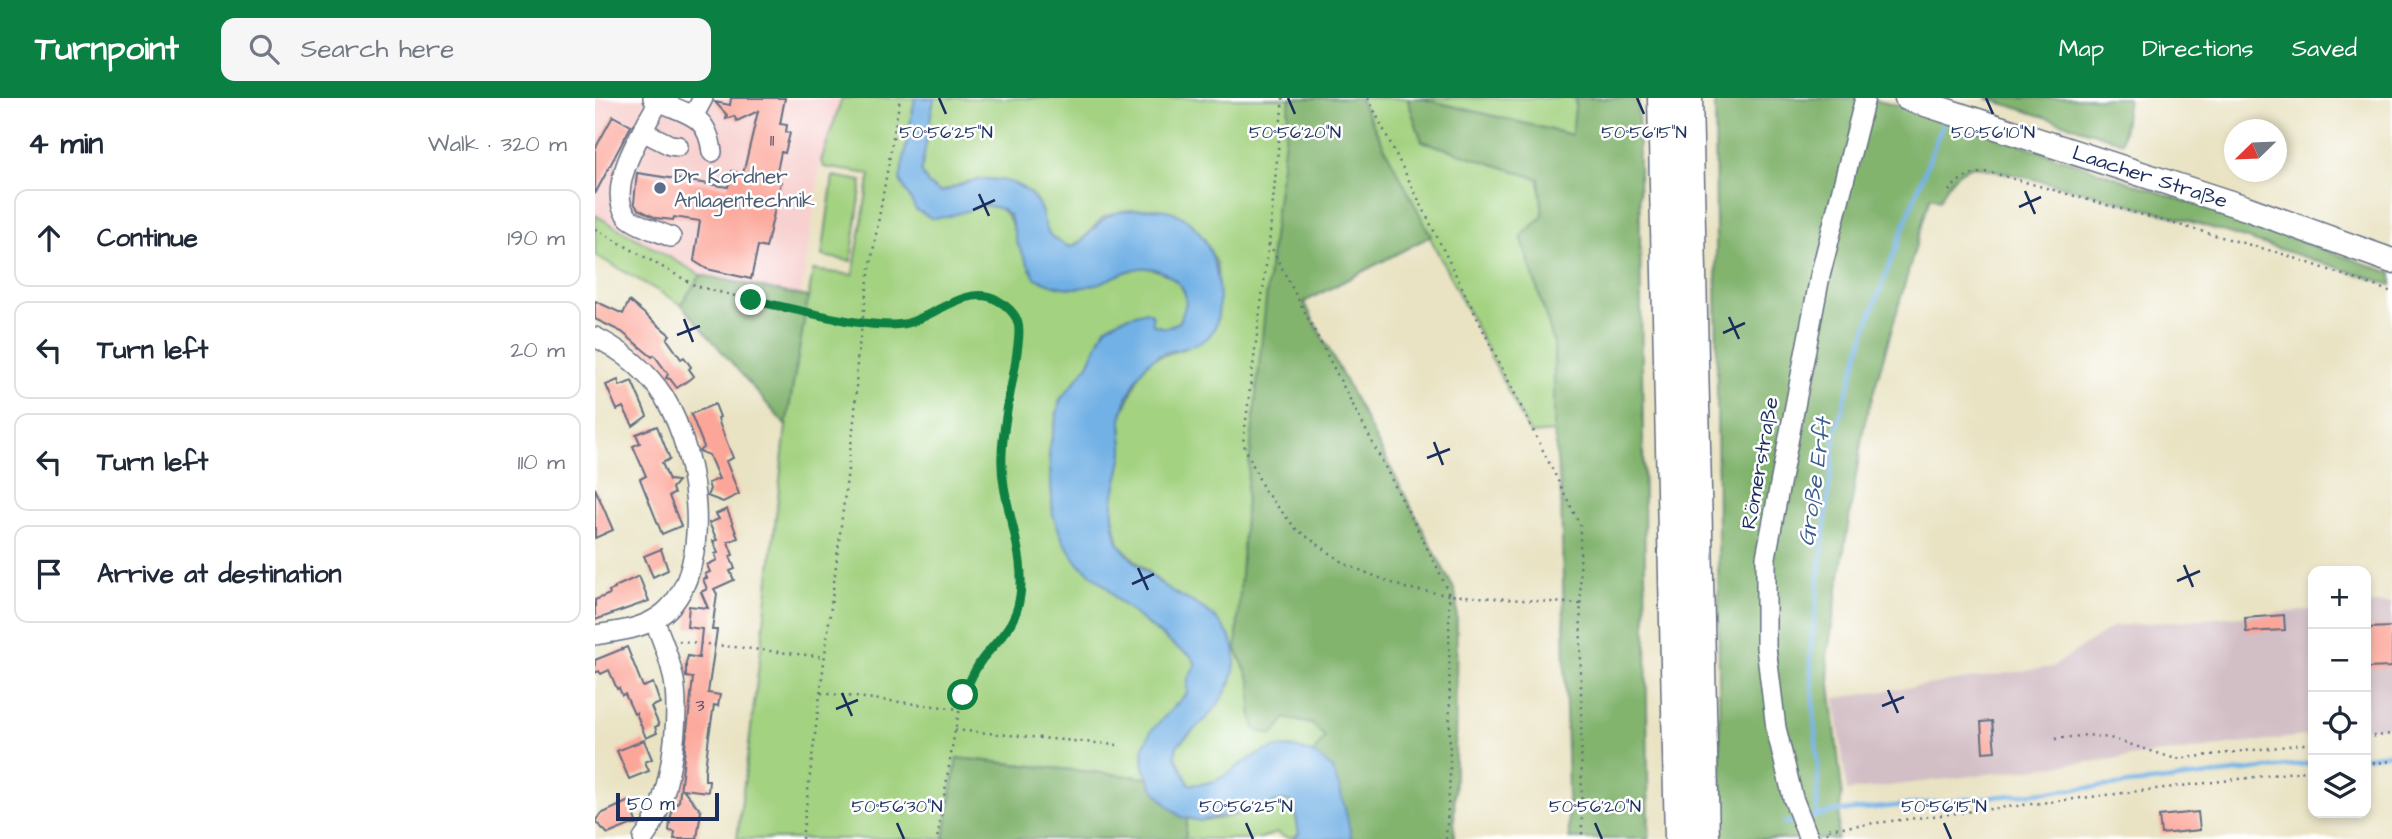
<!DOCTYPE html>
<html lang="en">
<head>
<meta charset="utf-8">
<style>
  body { margin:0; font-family:"Architects Daughter",sans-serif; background:#f6f6f7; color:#1f2937 }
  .controls { position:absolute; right:21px; bottom:21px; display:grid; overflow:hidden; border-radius:14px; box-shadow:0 4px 10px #0003 }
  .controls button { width:63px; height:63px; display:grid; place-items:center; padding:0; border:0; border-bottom:2px solid #e0e1e3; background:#fff; color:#1f2937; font:35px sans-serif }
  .compass { position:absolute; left:1629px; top:21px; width:63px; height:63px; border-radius:50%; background:#fff; box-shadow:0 4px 10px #0003; rotate:247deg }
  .scale { position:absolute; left:21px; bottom:18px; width:103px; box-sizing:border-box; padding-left:7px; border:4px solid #1b2f5e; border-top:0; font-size:19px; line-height:24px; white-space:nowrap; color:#1b2f5e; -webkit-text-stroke:5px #fff; paint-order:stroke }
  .stop { position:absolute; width:21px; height:21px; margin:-16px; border:5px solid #0b8043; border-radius:50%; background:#fff }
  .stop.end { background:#0b8043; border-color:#fff; box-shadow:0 2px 7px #0008 }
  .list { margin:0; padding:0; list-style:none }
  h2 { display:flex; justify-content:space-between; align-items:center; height:91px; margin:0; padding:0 28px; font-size:30px }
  h2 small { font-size:23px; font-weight:400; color:#747a83 }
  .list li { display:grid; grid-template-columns:46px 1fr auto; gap:21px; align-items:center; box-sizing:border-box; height:98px; margin:0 14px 14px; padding:0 14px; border:2px solid #e0e1e3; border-radius:14px }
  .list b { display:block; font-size:26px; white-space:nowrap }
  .list em { font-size:23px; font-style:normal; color:#747a83 }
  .icon { flex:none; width:38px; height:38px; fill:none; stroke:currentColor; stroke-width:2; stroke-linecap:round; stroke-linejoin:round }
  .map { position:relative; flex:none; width:1797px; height:741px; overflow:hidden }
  header { display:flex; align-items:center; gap:42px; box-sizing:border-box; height:98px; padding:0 35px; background:#0b8043; color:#fff }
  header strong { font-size:33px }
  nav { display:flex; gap:38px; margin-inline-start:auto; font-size:24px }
  .search { width:490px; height:63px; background:#f6f6f7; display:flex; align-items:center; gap:18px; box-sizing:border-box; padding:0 24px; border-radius:14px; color:#747a83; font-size:26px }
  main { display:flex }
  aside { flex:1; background:#fff }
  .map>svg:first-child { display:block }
</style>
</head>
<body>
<header>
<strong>Turnpoint</strong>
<div class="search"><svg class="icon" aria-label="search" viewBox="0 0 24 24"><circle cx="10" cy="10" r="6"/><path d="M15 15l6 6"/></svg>Search here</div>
<nav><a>Map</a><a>Directions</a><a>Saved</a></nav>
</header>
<main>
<aside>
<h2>4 min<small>Walk · 320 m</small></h2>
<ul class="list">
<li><svg class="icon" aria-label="ahead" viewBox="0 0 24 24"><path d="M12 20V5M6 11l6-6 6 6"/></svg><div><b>Continue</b></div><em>190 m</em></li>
<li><svg class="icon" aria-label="left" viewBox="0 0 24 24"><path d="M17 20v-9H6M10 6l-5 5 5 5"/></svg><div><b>Turn left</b></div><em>20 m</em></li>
<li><svg class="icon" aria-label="left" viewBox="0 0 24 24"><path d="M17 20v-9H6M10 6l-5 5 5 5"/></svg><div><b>Turn left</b></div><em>110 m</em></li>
<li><svg class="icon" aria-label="arrive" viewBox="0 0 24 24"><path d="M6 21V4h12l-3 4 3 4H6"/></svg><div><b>Arrive at destination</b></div></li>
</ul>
</aside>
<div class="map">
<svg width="1797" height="741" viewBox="0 0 1797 741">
  <rect width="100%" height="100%" fill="#fff"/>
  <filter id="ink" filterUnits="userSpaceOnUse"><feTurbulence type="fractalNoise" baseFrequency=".0143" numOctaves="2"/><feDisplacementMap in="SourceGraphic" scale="14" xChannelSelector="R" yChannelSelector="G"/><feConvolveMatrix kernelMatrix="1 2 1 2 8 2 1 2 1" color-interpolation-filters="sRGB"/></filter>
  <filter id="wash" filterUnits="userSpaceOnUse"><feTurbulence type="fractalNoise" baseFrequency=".00686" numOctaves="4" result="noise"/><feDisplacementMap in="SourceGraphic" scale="28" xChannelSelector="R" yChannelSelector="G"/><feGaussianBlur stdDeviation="1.57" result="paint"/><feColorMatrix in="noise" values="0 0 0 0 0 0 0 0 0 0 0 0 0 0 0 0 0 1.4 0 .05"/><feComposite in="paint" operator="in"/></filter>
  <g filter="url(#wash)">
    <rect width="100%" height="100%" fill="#e9e3c3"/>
    <path fill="#f7d0cf" d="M0 0H247L226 63 206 198 106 177 0 117Z"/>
    <path fill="#d2bec5" d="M1797 505V628L1771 631V507Z
      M1718 512V637L1252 693 1240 600 1457 569 1519 528Z"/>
    <path fill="#a3d280" stroke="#5f806f" stroke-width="2" d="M247 0H320L305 82 352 119C390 104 413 96 422 145L504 185C514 180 524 174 535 171 551 166 581 176 589 192 595 203 589 215 585 224L571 230 558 227 510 230 493 267 465 302 454 353 458 417 484 466 513 490 521 501 582 550 596 557 601 566C599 570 595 576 594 581 592 586 593 592 591 597 573 628 534 635 553 680L363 660 349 741H142L167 543 191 328 218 172 258 177 275 76 229 69 226 63Z
      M339 0H695L674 172 641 551 656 584V613L717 626 730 639 718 655 695 649 647 665 628 681 611 687 594 686 580 656 582 647 621 609 636 585 613 514 574 492 542 464 524 446 518 418 517 396 528 354 526 319 546 273 557 261 592 250 623 190 622 167 609 140 556 111 528 113 508 119 487 142 475 149C469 146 461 143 456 138 449 131 449 121 446 112 435 83 404 79 376 83 366 84 356 92 345 94L333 86 326 73Z
      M764 0H812L827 43 944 81 948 118 926 138 959 245V334L935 336Z
      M824 0H981L978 37Z
      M238 78 267 83 256 163 227 158Z
      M0 117 106 177 86 206 0 157Z
      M691 702 699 706 704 736C695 741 691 741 682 735L663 741H590L592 720C623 728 661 710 691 702Z"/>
    <path fill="#82b46e" stroke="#4e7266" stroke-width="2" d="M695 0H764L836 138 709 204 860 493 862 507 859 741H756L750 712 737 670 718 655 730 639 717 626 691 620 678 637 660 632 656 613V584L641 551 652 386 674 172Z
      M812 0H824L977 37 981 0H1043L1054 741H974L966 398 959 334V245L926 138 948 118 944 81 827 43Z
      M1120 0H1271L1347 19 1797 175V187C1659 143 1521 97 1379 68 1362 72 1351 87 1345 102L1335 99 1269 327 1232 559 1247 693 1242 741H1125Z
      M1391 0H1533L1527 44Z
      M106 177 213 199 191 328 86 206Z
      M362 660 553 680 558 690 586 718 592 720 590 741H349Z"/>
    <path fill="#72b1e5" stroke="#4670a2" stroke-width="2" d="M320 0H339L326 73 333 86 345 94C360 91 372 82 387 81 412 80 436 88 446 112 449 121 449 131 456 138 460 143 469 146 475 149 496 145 499 116 531 113 545 111 565 109 578 114 611 128 623 165 624 198 624 208 624 220 620 229 609 255 575 247 556 262 544 271 530 302 527 317 524 329 529 342 528 354 526 376 516 394 518 417 519 425 520 440 525 447 537 464 560 482 577 493 588 500 603 506 613 514 648 542 647 571 623 606 612 622 595 634 582 648L580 657 594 686C630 689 640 664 671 653 692 645 721 652 735 669 743 678 755 728 756 741H698L704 736 699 706 691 702 605 723 586 719 571 706 558 690 549 669 548 651 556 633 592 595 593 581 601 566 595 557 582 550 521 501 513 490 484 466 468 443 458 417 454 353 465 302 493 267 510 230 525 221 551 213 557 216 558 227 571 230 584 224C591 210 595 197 583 185 544 149 521 188 482 190 467 191 453 185 440 180L422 145 415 118 407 111 390 107 352 119 336 120 321 112 305 82Z"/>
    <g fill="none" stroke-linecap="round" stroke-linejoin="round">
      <path stroke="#72b1e5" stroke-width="4.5" d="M1771 659 1797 655
        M1222 718 1223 673 1215 557 1241 332 1273 224 1349 22
        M1210 721 1237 714 1555 684 1718 665
        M1189 725 1202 723"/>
    </g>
    <g id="blocks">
      <path fill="#fca699" d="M136 0H190L185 26 192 27 191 34 195 35 190 55 186 54 180 83 186 84 171 150 163 148 156 181 112 171 99 163 105 123 79 119 78 122 61 120 43 111 39 105 42 75 133 89 137 73 148 76 163 13 142 23 139 18 131 21 132 17 120 4 135 7Z
        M18 18 36 28 0 96V51Z
        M0 203 28 216 34 203 75 237 72 241 86 261 89 259 96 269 94 271 99 278 82 290 75 281 71 280 73 276 59 257 57 259 27 234 0 221Z
        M23 282 25 288 37 283 52 318 38 328 28 309 22 312 11 287Z
        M120 306 125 319 123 320 125 327 138 360 131 363 144 396 128 404 112 398 115 391 113 385 124 381 114 357 104 353 109 349 96 316Z
        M62 328 75 361 67 365 74 382 83 383 77 390 79 396 74 398 86 428 67 436 45 381 51 378 38 348 45 345 41 336Z
        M0 390 18 432 0 440Z
        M132 411 143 440 133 444 138 457 135 458 140 471 135 473 139 482 119 491 122 496 117 532H122L113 595 125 597 123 608 119 607 114 638 110 672V682H114L113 694 88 691 106 713 102 741H79L80 734 74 733 75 723 78 709 84 703 98 580 91 579V565L93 558 104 560 107 531 92 529 94 508 113 510 106 494 112 491 108 481 112 480 110 476 115 474 112 467 122 462 120 456 123 455 118 443 122 442 114 425 124 421 121 416Z
        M66 451 73 472 58 479 49 458Z
        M44 478 54 503 0 522V502L15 496 14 493 20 491V489Z
        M1689 517 1690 532 1651 534 1650 520Z
        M1797 529V569L1771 570V530Z
        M32 549 48 589 58 585 65 605 56 609 64 627 60 629 62 635 51 640 41 615 39 616 30 596 27 597 24 590 22 591 14 572 6 576 4 573 0 575V562Z
        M1397 623 1400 653 1388 654 1386 624Z
        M49 642 57 661 50 664 54 673 34 681 22 653Z
        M34 703 42 727H35L13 736 0 723 6 716Z
        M1603 714 1605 732 1566 736 1564 718Z"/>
    </g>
  </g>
  <g filter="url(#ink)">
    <use href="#blocks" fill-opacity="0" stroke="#636e81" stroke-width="2"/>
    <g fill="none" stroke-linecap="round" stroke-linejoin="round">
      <g stroke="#636e81" stroke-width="22">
        <path id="minor" d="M58 0C88 17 112 12 117 54
          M64 3C50 29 9 90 32 118 38 126 65 134 76 139
          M99 17 108 0
          M47 33 75 47 83 48
          M0 239C24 251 45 267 62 289 101 339 123 467 70 514 50 531 25 533 0 537
          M48 741C74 708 84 631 80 589 77 566 68 543 59 522
          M1214 741 1198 700 1181 630 1171 549V459L1225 178 1270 0"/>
      </g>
      <g stroke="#636e81" stroke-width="27">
        <path id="major" d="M1312 0 1651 110 1797 163"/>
      </g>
      <g stroke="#636e81" stroke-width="31">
        <path id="highway" d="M1067 0 1084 741
          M1093 0 1110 741"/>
      </g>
      <path stroke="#636e81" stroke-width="2.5" stroke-dasharray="2 5" stroke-linecap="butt" d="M688 0 674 145 648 345 669 392 701 431 752 467 810 490 854 497 855 676 851 741
        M773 0 985 427 987 741
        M1354 93C1366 79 1376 75 1394 74L1691 157 1797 194
        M0 131 101 188 156 202 268 224 298 228 315 225 369 201 384 198 400 200 414 210 423 224V249L407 356 408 388 423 455 426 481 423 508 410 536 386 562 368 597 360 632 342 741
        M674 145 844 473 854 497 986 506
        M84 543 230 559
        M226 595 365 611
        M360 632 522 647
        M1771 639 1797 636
        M1460 641 1492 637 1515 640 1581 661 1718 645
        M1771 666 1797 663
        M207 741 260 315 262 263 273 182 305 0
        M1236 741 1231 731 1718 672"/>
      <use href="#minor" stroke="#fff" stroke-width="19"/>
      <use href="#major" stroke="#fff" stroke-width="24"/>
      <use href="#highway" stroke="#fff" stroke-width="28"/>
    </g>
  </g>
  <g fill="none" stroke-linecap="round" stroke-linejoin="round" filter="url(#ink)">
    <path stroke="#0b8043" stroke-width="9" d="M156 202C194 209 278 234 313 225 339 218 374 186 402 202 410 206 421 216 423 225 426 235 422 251 421 262 416 293 408 325 407 356 404 407 436 457 423 508 417 530 402 543 388 560 380 570 374 585 368 597"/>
  </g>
  <path fill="none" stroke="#1b2f5e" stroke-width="2.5" d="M344 0 351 16M693 0 700 16M1042 0 1049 16M1391 0 1398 16M1430 93 1440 116M384 96 394 118M1424 109 1446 99M378 112 400 102M1134 219 1144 241M89 221 98 244M1128 235 1150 225M82 237 105 228M839 344 848 367M832 360 855 351M1589 467 1598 489M543 470 553 492M1582 483 1605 473M537 486 559 476M1293 592 1303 615M247 595 257 618M1287 608 1309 599M241 611 263 602M302 725 309 741M651 725 658 741M1000 725 1007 741M1349 725 1356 741"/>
  <circle fill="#5c6f8a" stroke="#fff" stroke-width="2.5" cx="65" cy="90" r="7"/>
  <g text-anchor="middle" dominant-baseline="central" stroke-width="5" stroke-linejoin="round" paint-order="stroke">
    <g font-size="18" fill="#534d6d">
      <text x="177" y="42">11</text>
      <text x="105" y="607">3</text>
    </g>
    <g font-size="21" fill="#4e5e75" stroke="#fff" text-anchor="start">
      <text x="79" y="78">Dr Kordner<tspan x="79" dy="24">Anlagentechnik</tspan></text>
    </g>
    <g font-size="21" fill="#1b2f5e" stroke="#fff">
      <text transform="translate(1555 79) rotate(18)">Laacher Straße</text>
      <text transform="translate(1165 365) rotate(-80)">Römerstraße</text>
    </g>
    <g font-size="23" font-style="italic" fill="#395c8d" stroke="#fff">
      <text transform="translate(1220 384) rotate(-82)">Große Erft</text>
    </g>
  </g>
  <g font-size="18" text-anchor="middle" fill="#1b2f5e" stroke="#fff" stroke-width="5" stroke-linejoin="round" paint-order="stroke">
    <text x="351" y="40">50°56'25"N</text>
    <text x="700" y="40">50°56'20"N</text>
    <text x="1049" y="40">50°56'15"N</text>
    <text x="1398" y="40">50°56'10"N</text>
    <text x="302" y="714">50°56'30"N</text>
    <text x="651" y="714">50°56'25"N</text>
    <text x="1000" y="714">50°56'20"N</text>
    <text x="1349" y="714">50°56'15"N</text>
  </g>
</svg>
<div class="controls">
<button>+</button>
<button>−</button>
<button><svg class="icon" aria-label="locate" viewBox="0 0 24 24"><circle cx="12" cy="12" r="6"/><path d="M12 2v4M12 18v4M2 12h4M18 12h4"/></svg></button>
<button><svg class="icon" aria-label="layers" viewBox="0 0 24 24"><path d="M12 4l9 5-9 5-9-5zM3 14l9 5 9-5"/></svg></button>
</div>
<svg class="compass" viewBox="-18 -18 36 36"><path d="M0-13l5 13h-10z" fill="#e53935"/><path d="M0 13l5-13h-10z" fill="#747a83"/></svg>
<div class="scale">50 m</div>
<div class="stop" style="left:368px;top:597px"></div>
<div class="stop end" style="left:156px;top:202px"></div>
</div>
</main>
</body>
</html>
